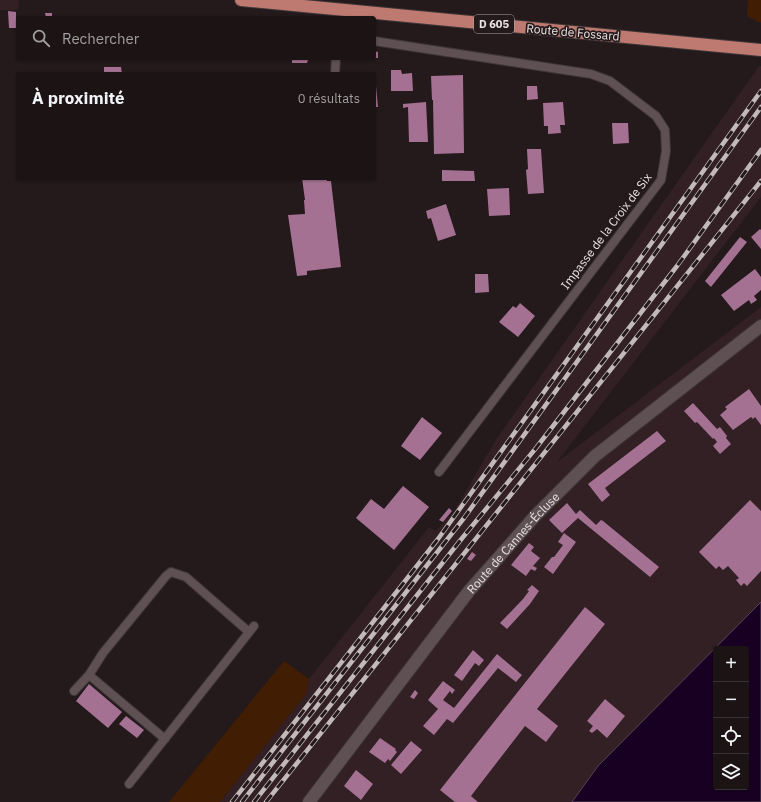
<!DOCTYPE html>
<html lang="fr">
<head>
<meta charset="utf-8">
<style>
  body { margin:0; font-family:"IBM Plex Sans",sans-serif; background:#282022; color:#f1f3f6 }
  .controls { position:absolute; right:12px; bottom:12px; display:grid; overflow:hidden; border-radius:4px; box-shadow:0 1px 3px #0004 }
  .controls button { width:36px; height:36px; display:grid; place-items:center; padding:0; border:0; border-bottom:1px solid #393234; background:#1b1314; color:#f1f3f6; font:20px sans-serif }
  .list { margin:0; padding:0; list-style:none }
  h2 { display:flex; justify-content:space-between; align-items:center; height:52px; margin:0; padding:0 16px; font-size:17px }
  h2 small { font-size:13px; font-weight:400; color:#a09ea0 }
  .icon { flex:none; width:22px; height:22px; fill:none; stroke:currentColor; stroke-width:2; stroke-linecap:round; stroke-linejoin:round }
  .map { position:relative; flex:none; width:761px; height:802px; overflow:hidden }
  .search { position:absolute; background:#1b1314; box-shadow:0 1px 3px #0004; left:16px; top:16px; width:360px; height:44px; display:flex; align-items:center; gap:10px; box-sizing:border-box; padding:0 14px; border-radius:4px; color:#a09ea0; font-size:15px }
  .panel { position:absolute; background:#1b1314; box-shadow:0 1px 3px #0004; left:16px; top:72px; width:360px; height:108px; border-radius:4px }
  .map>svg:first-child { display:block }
</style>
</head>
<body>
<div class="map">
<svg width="761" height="802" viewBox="0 0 761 802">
  <rect width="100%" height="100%" fill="#24191b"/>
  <path fill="#322024" d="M0 0H19L18 10H0Z
    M759 66H761V197L557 462 761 307V602L598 766 572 802H220L306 694 309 679 429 527 436 531 454 511 497 438Z"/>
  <path fill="#411e03" d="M748 0H761V23L747 16Z
    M284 661 309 679 306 694 220 802H169Z"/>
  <path fill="#180022" stroke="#57445c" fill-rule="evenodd" d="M761 602V802H572L598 766ZM716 649H746V787H716Z"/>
  <path fill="#a47192" d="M8 11 16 12V28H9Z
    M45 13H52V18H46Z
    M374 51 378 52V58H374Z
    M225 58H239V60L225 59Z
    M255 58H287V60H255Z
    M292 58H329V60H308L307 63H292Z
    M104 67H121L122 74H104Z
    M391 70H401L402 74 412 73 413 91H391Z
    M463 75 464 153 434 154 433 100H432L431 76Z
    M374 86H376L378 107H374Z
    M527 86H537L538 99 527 100Z
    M426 102 428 142H409L408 107 403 108V104Z
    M563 102 565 125H560L561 133 548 134V126H544L543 103Z
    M612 123H628L629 143 613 144Z
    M527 149H541L544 193 528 194 526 170 528 169Z
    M442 170 474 171 475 181H442Z
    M302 178H326L327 181H331L341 267 307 271V275L297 276 288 215 305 214 304 200H305Z
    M509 188 510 215 489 216 487 189Z
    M446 204 456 235 438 241 431 218 428 219 426 211Z
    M760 229 761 230V249L751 237Z
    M740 237 747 242 711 287 705 281Z
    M755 269 761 277V290L754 296 757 300 751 304 749 300 734 311 721 295Z
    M475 274H488L489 292 475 293Z
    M520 303 535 316 518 337 499 322 513 306 516 308Z
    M749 389 761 406V425L755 417 753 419 751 417 733 430 720 415 727 409 725 407Z
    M693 403 717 429 720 427 727 436 726 438 731 444 720 454 713 446 717 442 714 438 713 439 697 422 695 423 684 411Z
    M422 417 442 433 420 460 401 446Z
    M657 431 666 441 605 488 610 495 602 502 588 484Z
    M403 486 429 507 394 550 356 518 371 499 384 509Z
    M750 500 761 511V571L747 586 744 583 741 586 736 580 739 578 728 566 723 570 719 566 716 569 699 552Z
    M567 503 576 514 580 510 596 525 601 520 603 521 659 567 650 577 578 518 562 533 549 520Z
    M449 508 452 511 443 522 439 520Z
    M564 533 576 542 553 574 544 567 552 557H554L563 545 558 542Z
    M529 543 534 547 531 551 540 558 533 566 537 568 535 571 531 569 526 576 511 565Z
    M472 552 476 555 471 561 467 559Z
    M532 585 539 591 530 604 507 629 500 623 523 599 529 591 527 590Z
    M585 607 605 624 537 709 558 726 546 742 525 726 471 796 478 802H455L440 790Z
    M473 650 484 660 479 666 475 663 462 681 454 675Z
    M497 654 522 675 516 682 498 668 453 723 447 719 434 735 423 726 438 709 428 700 443 681 455 690 452 694 450 691 443 700 454 708Z
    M89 684 122 712 108 728 76 701Z
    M415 690 418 693 414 699 410 697Z
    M605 699 625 716 607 738 597 729 592 733 589 731 593 726 587 721Z
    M126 716 144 730 137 738 119 724Z
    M380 738 396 749 395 750 397 752 390 761 388 759 385 763 369 752Z
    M411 741 422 750 401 774 391 765Z
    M356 770 373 784 361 800 344 786Z"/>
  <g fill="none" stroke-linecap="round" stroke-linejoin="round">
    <g stroke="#3e3637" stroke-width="10">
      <path id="lane" d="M374 41 591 74 610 81 656 116 665 130 666 151 661 180 439 472
        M335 74 336 58
        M89 675 165 739
        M74 691 89 675 103 653 166 576 171 572 186 577 249 632
        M129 784 254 626"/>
    </g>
    <g stroke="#3e3637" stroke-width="14">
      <g id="secondary">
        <path id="s1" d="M309 802 469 591 536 515 595 456 761 326"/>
      </g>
    </g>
    <g stroke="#3e3637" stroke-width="14">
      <path id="primary" d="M241 0 761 50"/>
    </g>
    <use href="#lane" stroke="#5e5053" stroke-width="8"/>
    <use href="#secondary" stroke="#5e5053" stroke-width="12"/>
    <use href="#primary" stroke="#be7970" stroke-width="12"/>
    <g stroke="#c2b9ba" stroke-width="4.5">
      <path id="rail" d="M232 802 438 539 761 91
        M242 802 464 518 761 107
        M254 802 459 542 536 448 677 266 761 150
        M266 802 761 181"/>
    </g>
    <use href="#rail" stroke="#24191b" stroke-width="3" stroke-dasharray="9" stroke-linecap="butt"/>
  </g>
  <g text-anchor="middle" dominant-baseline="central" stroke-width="3.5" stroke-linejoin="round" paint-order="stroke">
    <rect fill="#24191b" stroke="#afa6a7" stroke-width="1" x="474" y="15" width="40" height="18" rx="3"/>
    <g font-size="11" font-weight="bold" fill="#eae2e3">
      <text x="494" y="24">D 605</text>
    </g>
    <g font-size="12" fill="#eae2e3" stroke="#24191b">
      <text transform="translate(573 32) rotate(5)">Route de Fossard</text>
      <text transform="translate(606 231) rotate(-53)">Impasse de la Croix de Six</text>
      <text stroke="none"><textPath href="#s1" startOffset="330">Route de Cannes-Écluse</textPath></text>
    </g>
  </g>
</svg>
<div class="controls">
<button>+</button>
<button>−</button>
<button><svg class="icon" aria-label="locate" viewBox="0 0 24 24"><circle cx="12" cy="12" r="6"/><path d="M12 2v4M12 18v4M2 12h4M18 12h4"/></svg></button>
<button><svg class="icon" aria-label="layers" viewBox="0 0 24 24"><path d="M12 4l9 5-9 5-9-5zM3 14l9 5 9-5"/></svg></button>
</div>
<div class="search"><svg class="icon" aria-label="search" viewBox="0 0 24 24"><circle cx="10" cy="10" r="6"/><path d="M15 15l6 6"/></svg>Rechercher</div>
<section class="panel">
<h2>À proximité<small>0 résultats</small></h2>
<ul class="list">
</ul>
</section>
</div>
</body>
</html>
